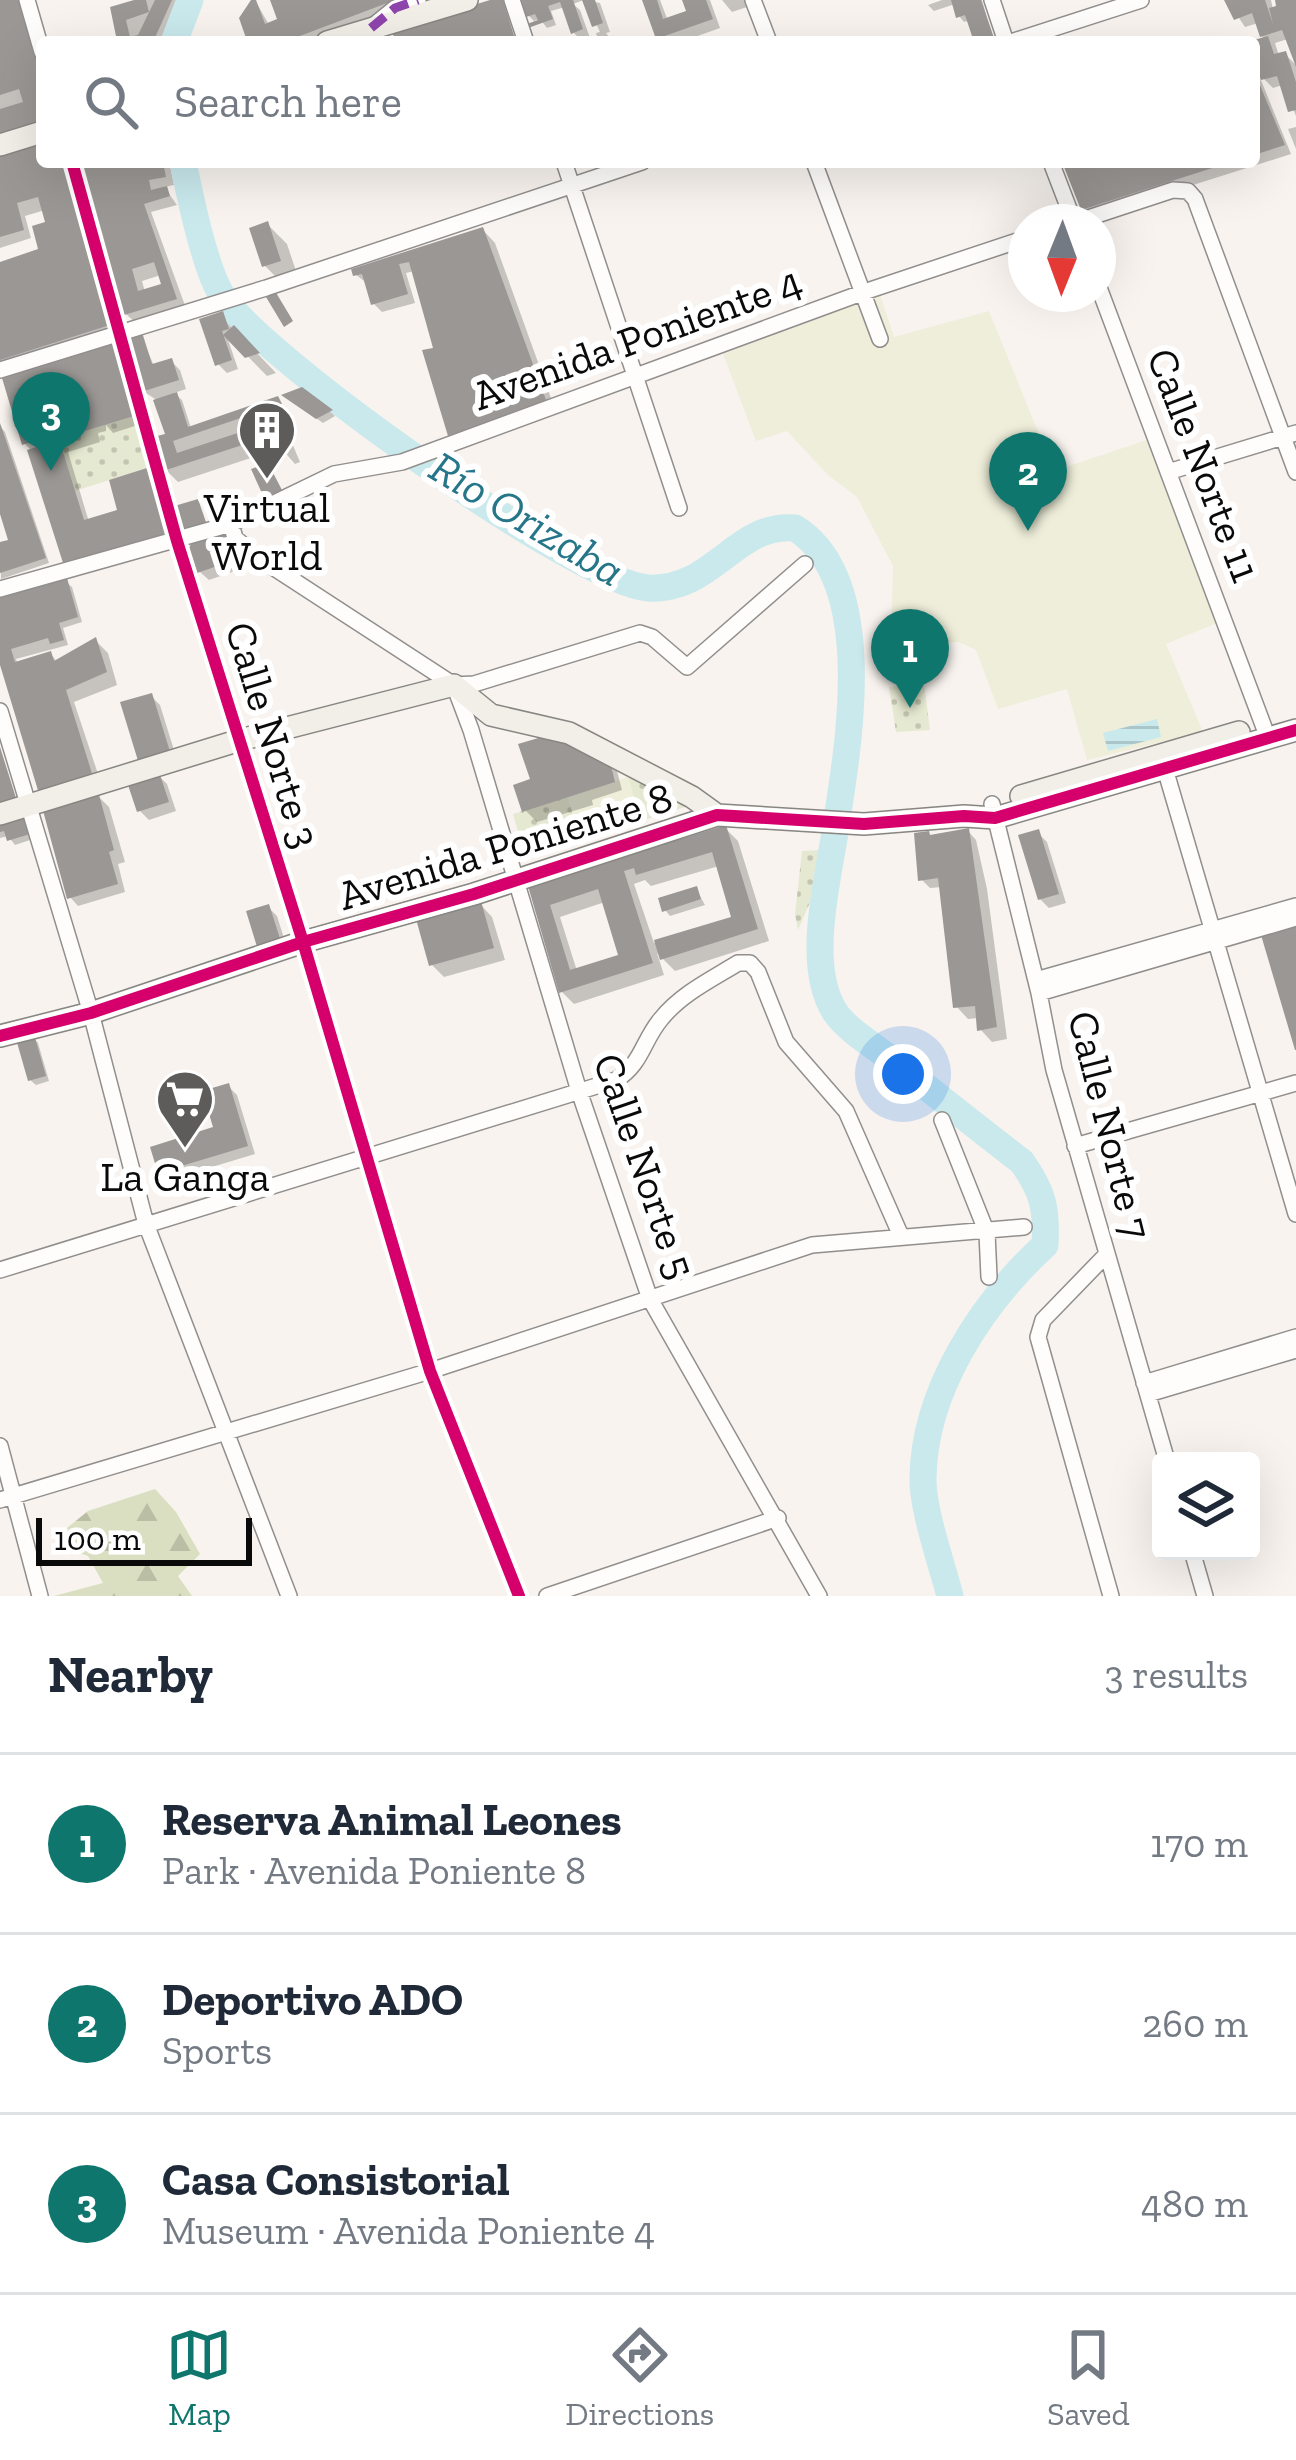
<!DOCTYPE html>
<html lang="en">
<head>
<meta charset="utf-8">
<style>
  body { margin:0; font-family:"Zilla Slab",serif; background:#f6f6f7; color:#1f2937 }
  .controls { position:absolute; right:36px; bottom:36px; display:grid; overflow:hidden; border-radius:12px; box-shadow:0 12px 48px #0002 }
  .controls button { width:108px; height:108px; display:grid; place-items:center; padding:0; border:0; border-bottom:3px solid #e0e1e3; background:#fff; color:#1f2937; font:60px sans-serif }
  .compass { position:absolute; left:1008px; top:204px; width:108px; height:108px; border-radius:50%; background:#fff; box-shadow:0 12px 48px #0002; rotate:181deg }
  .scale { position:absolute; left:36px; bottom:30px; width:216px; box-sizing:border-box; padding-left:12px; border:6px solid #0a0a0a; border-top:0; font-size:33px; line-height:42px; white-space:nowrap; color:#0a0a0a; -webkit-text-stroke:9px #fff; paint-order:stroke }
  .you { position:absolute; left:903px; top:1074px; width:42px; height:42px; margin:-30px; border:9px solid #fff; border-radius:50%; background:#1a73e8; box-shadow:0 0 0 18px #1a73e833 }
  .badge { display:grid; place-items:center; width:78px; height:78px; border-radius:50%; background:#0f766e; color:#fff; font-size:39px; font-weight:700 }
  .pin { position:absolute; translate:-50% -99px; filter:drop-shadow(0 3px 6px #0008) }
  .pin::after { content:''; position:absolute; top:63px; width:42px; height:36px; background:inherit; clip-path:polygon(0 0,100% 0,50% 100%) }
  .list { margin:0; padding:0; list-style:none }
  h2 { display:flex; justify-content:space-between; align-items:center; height:156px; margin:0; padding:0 48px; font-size:51px }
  h2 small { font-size:39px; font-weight:400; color:#747a83 }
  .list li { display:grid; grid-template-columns:78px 1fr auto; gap:36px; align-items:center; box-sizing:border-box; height:180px; padding:0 48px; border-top:3px solid #e0e1e3 }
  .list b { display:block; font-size:45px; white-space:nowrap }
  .list p { margin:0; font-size:39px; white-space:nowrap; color:#747a83 }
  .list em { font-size:39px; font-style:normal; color:#747a83 }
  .icon { flex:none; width:66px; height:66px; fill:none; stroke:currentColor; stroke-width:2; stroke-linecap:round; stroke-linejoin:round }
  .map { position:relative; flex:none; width:1296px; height:1596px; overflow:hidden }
  .search { position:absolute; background:#fff; box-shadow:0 12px 48px #0002; left:36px; right:36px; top:36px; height:132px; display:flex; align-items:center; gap:30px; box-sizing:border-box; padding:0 42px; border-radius:12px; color:#747a83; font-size:45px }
  .sheet { height:696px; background:#fff }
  nav { display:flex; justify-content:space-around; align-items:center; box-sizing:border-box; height:168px; border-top:3px solid #e0e1e3; background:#fff; font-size:33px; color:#747a83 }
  nav a { display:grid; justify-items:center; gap:6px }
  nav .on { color:#0f766e }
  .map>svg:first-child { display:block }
</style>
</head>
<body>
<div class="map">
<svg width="1296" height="1596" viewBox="0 0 1296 1596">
  <defs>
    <pattern id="green-dots" width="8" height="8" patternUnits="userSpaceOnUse" patternTransform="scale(3)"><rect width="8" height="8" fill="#e6e9d1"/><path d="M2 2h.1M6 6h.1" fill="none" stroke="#c4c6b2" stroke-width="1.8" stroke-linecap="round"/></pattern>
    <pattern id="forest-firs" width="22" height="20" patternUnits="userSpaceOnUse" patternTransform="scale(3)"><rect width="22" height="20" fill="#d9dfc0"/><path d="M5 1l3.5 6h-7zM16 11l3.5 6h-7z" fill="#b9bea4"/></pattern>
    <pattern id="water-rules" width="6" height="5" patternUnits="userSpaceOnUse" patternTransform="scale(3)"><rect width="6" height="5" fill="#c9e9ed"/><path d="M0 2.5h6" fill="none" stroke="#abc6ca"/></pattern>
  </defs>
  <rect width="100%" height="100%" fill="#f8f3ee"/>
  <path fill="url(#green-dots)" d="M134 416 150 467 75 491 59 439Z
    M924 684 930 730 896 732 889 687Z
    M628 777 692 805 641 821Z
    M568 797 581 841 526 860 513 814Z
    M822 850 827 863 798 930 795 914 802 851Z"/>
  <path fill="url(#forest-firs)" d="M155 1489 176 1512 200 1554 178 1576 192 1596H54L103 1583 88 1556 74 1551 67 1528 88 1511Z"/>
  <path fill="#eeeeda" d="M880 295 894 337 989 311 1054 471 1147 440 1217 623 1166 644 1203 732 1087 760 1067 689 998 709 976 650 959 642 891 644 893 566 857 497 828 475 787 431 756 441 723 354Z
    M628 777 641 821 581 841 568 797Z"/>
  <path fill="url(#water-rules)" d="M1157 719 1161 737 1108 751 1103 733Z"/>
  <path fill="#0003" fill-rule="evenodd" d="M0 0 42 53V139L0 144Z
    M144 0H187L170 42 120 39 114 9Z
    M255 0 269 25 281 21 273 0H398L400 5 341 28 328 42H242L249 39Z
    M523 0H584L573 4 580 10 590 38 582 41 573 32 565 7 551 11 556 25 547 28 540 19 534 21 528 15Z
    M585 0 600 3 610 32 606 33 613 42H599L596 33 600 32Z
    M646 0H660L668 21 690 13 685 0H710L720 28 681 42H663Z
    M722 0H748L750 6 732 12Z
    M942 0H982L994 42H977L970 20 964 22 959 16 955 4 934 11 928 5Z
    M1227 0H1271L1273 10 1280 8 1278 0H1296V59L1288 39 1275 43 1279 56 1285 54 1296 65V116L1283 85 1273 88 1258 73 1291 154 1092 217 1083 208 1066 162H1254V43L1264 41 1258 23 1245 27Z
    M1296 127V149L1288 129Z
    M42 146V162L117 334 77 347 114 352 141 424 113 433 106 425V431L98 433 100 442 68 452 89 522 120 512 112 482 172 534 72 570 32 451 25 444 58 362 0 375V264L43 251 49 224 45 210 25 216 31 238 0 248V158Z
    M82 162H166L170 166 174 185 164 187 177 205 151 212 187 311 139 326 126 314ZM161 275 164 286 145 292 142 281Z
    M268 225 287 244 299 280 283 284 264 265Z
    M483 230 495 243 556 412 463 447 451 434 437 350 414 271 406 273 415 303 382 312 373 303 367 283 356 275Z
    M222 315 232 327 276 373 267 376 226 334 238 369 227 373 218 364Z
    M140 333 154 366 171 361 180 370 186 389 174 393 182 400 191 428 277 400 292 417 276 422 289 436 300 462 295 464 281 448 178 482 166 470 168 435 155 399 143 391Z
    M302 391 331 412 335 416 323 423 290 400Z
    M0 426 5 432 49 563 1 579 0 545 12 541 0 510Z
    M225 535 234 544 242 564 238 570 209 580 200 572Z
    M66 582 72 587 82 622 63 628 68 645 16 659 18 665 51 654 57 662 96 641 108 653 117 685 74 702 104 792 97 795 109 807 125 862 118 864 125 892 78 906 70 897 0 658V599Z
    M151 696 160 705 178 763 154 771 167 784 176 811 149 820 140 811 131 784 155 776 142 763 124 704Z
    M607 761 617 771 622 790 592 800 593 805 537 822 525 810Z
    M18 816 33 839 15 845 8 836 0 838V821Z
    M725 828 738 841 769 941 675 971 657 953 664 975 574 1004 561 991 532 888ZM719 866 734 919 654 943 634 884 645 880 651 886ZM605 902 622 957 577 971 560 917Z
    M968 831 976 840 987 889 1007 1039 992 1042 980 1029 979 1018 968 1019 956 1006 942 887 930 888 921 879 932 838Z
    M1038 833 1047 842 1066 903 1049 908 1040 899Z
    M696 889 705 905 670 916 665 910Z
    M480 904 492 917 505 960 444 977 432 965Z
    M268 907 277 916 288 951 261 948Z
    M33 1037 38 1043 49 1081 36 1085 30 1080Z
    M228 1086 237 1095 255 1154 169 1180 160 1171 217 1130Z"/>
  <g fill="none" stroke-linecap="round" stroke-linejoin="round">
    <path stroke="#c9e9ed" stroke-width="27" d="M174 42 190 0
      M183 162C190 196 204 265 221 294 258 356 580 584 648 588 713 592 736 522 795 528 875 578 850 734 838 813 831 869 803 962 835 1012 847 1030 874 1046 891 1059 935 1094 978 1128 1022 1162 1043 1192 1047 1208 1045 1245 982 1303 924 1390 923 1478 922 1508 942 1565 950 1596"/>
  </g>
  <path fill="#9a9794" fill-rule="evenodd" d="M0 0H20L42 75V123L0 136V109L23 102 19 89 0 95Z
    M134 0H146L149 12 126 20 130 37 138 35 155 0H172L153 42H118L124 39 117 41 110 7Z
    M251 0H256L265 24 277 19 270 0H395L284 42H235L246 38 239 18Z
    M490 0H503L516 42H395L392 30Z
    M520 0H573L583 29 571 34 560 2 548 6 553 19 528 28 527 24 538 20 535 14 526 17Z
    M582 0H595L603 23 592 27Z
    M642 0H657L663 19 686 11 682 0H706L713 19 656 39Z
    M951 0H981L995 41 974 42 965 15 956 18Z
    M1224 0H1265L1273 24 1269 8 1276 6 1275 0H1296V67L1282 30 1260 37 1252 13 1234 20Z
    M1268 36 1274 54 1286 51 1296 82V110L1288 112 1277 76 1261 80 1254 63V40Z
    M1254 71 1285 145 1254 155Z
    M42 143V162H66L110 325 0 360V262L38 249 32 226 45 222 38 197 17 203 24 230 0 237V155Z
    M79 162H163L166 177 149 180 151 190 167 186 170 196 144 204 177 299 124 315ZM154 262 161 284 138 291 132 269Z
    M1062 162H1228V163L1081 210Z
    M268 221 281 261 262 267 249 228Z
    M483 227 546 400 448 436 422 350 433 348 409 262 399 264 408 294 371 305 362 274 353 276 351 269Z
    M275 291 293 321 284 327 266 297Z
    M223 311 229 329 222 331 232 360 215 366 199 319Z
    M234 325 260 353 245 358 223 335Z
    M141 329 152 364 172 358 179 380 141 392 123 335Z
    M106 343 113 345 134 416 59 439 84 520 117 510 109 480 150 467 168 527 164 537 64 566 27 450 52 442 49 436 22 445 2 378Z
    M302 387 333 410 316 419 281 395Z
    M177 392 188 427 278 396 282 404 173 441 177 453 277 420 290 450 280 453 273 435 163 471 153 437 165 434 153 400Z
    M0 423 46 558 0 573V542L8 540 0 514Z
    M268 463 283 492 265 500 251 469Z
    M198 499 207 525 185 532 178 529 171 507Z
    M226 531 235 554 229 562 197 573 189 548 192 542Z
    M67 578 78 617 59 623 64 640 50 644 48 638 11 649 15 662 51 651 54 661 96 637 107 672 66 690 94 780 40 797 0 665V596Z
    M152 693 171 755 139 764 120 702Z
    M552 734 609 758 615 782 522 812 513 785 530 779 518 744Z
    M0 747 16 798 0 803Z
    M159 772 169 802 137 812 127 782Z
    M98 791 114 850 109 852 118 884 67 899 42 807Z
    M24 815 30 834 7 841 4 831 0 832V818Z
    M726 825 758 929 660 960 654 940 731 917 712 852 636 875 634 868 624 871 653 963 559 993 528 886ZM598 889 618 955 570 970 550 905Z
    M969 828 997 1027 977 1031 975 1006 953 1008 938 878 918 881 914 833 929 831 930 835Z
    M1039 829 1059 894 1038 900 1018 835Z
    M697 886 701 899 662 912 658 898Z
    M481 901 494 948 429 966 416 919Z
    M269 904 281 942 258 950 246 911Z
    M1296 925V1050H1295L1261 935Z
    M34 1034 46 1076 28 1081 16 1039Z
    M229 1083 248 1146 158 1173 150 1147 213 1127 202 1091Z"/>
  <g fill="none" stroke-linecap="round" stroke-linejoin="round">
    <g stroke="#918f8d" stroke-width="18">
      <path id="street" d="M27 0 42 52
        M512 0 526 42
        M753 0 769 42
        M992 0 1006 42
        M374 25 395 8 418 0
        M1011 42 1141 0
        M72 162 177 541 303 942 430 1371 519 1596
        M564 162 679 508
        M814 162 880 339
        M1051 162 1074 222
        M1076 222 1173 190 1188 191 1195 199 1296 472
        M1098 285 1268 738
        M0 370 266 288 642 162
        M1168 472 1296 433
        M231 524 235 538 256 556 454 685 471 730 579 1091 650 1299 819 1596
        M0 589 231 524 334 474 402 462 867 291 1026 238
        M454 685 474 684 640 633 652 637 687 667 805 564
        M0 711 91 1013 146 1224 289 1596
        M1163 762 1296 1214
        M992 804 1039 993 1054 1070 1167 1461
        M1036 980 1296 906
        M1039 993 1296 918
        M942 1120 987 1233 989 1277
        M1075 1146 1296 1083
        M1106 1255 1043 1320 1038 1337 1111 1596
        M0 1270 616 1080C642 1064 643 1040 661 1019 681 994 712 979 738 963H750L758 972 786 1042 846 1111 901 1236
        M1144 1383 1296 1337
        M1148 1394 1296 1350
        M0 1446 40 1596
        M0 1500 430 1371 812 1245 1024 1227
        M1192 1551 1205 1596
        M547 1596 778 1518"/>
    </g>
    <g stroke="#888683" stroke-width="24">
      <path id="secondary" d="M327 42 467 0
        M0 145 42 132
        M1021 796 1239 732
        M0 814 240 740 454 685 491 715 569 733 692 797 717 815
        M0 1036 91 1013 303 942 474 894 717 815 864 824 964 816 995 818 1296 730"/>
    </g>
    <use href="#street" stroke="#fefdfc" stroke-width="15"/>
    <use href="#secondary" stroke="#f2efe8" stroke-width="21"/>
    <path stroke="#8e44ad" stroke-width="9" stroke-dasharray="18 9" stroke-linecap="butt" d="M371 28 395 8 418 0"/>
    <g stroke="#fff" stroke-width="20">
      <path id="cycleway" d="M72 162 177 541 303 942 430 1371 519 1596
        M0 1036 91 1013 303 942 474 894 717 815 864 824 964 816 995 818 1296 730"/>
    </g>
    <use href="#cycleway" stroke="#d6006c" stroke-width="12"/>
  </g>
  <defs>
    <g id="building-pin" transform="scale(3)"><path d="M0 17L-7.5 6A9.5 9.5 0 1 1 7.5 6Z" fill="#5d5c5a" stroke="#fff"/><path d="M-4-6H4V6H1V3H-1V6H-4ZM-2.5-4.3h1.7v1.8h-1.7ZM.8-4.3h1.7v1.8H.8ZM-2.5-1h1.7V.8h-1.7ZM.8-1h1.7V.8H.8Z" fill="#fff"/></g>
    <g id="supermarket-pin" transform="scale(3)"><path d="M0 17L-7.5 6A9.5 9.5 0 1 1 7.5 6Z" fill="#5d5c5a" stroke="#fff"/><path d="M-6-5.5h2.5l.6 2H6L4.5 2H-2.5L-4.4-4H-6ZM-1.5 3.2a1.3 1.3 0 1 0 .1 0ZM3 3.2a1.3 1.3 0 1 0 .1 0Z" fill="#fff"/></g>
  </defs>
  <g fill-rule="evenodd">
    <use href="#building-pin" x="267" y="430"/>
    <use href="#supermarket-pin" x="185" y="1099"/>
  </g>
  <g text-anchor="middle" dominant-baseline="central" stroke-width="12" stroke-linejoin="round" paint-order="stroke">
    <g font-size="42" fill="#0a0a0a" stroke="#fff">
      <text transform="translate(637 338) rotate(-20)">Avenida Poniente 4</text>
      <text transform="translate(1204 465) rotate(69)">Calle Norte 11</text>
      <text transform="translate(273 735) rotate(73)">Calle Norte 3</text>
      <text transform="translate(505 846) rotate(-17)">Avenida Poniente 8</text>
      <text transform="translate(1110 1125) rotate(76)">Calle Norte 7</text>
      <text transform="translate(645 1166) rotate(71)">Calle Norte 5</text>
    </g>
    <g font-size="42" fill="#0a0a0a" stroke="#fff">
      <text x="267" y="507">Virtual<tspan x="267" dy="48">World</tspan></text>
      <text x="185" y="1176">La Ganga</text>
    </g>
    <g font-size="45" font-style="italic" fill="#267689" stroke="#fff">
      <text transform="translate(527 519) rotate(31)">Río Orizaba</text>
    </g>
  </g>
</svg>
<div class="controls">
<button><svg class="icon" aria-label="layers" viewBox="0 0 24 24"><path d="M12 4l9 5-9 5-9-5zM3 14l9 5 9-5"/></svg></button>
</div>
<svg class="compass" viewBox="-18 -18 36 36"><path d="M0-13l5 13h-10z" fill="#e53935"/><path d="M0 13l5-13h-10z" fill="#747a83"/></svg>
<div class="scale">100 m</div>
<div class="you"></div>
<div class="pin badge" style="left:910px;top:708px">1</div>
<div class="pin badge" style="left:1028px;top:531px">2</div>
<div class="pin badge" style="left:51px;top:471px">3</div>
<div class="search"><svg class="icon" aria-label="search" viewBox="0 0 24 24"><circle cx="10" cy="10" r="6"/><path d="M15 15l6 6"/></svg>Search here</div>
</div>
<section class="sheet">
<h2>Nearby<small>3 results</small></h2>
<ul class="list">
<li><span class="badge">1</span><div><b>Reserva Animal Leones</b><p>Park · Avenida Poniente 8</p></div><em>170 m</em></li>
<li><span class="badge">2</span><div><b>Deportivo ADO</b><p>Sports</p></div><em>260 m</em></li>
<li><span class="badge">3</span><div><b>Casa Consistorial</b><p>Museum · Avenida Poniente 4</p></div><em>480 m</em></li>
</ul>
</section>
<nav>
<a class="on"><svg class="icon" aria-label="map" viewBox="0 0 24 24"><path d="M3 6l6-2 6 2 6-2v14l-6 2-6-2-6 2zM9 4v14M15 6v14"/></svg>Map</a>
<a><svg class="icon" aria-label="directions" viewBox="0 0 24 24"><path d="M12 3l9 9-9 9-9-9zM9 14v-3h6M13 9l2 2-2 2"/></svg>Directions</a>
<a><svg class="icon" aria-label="saved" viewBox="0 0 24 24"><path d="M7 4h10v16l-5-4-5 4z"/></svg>Saved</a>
</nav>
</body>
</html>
